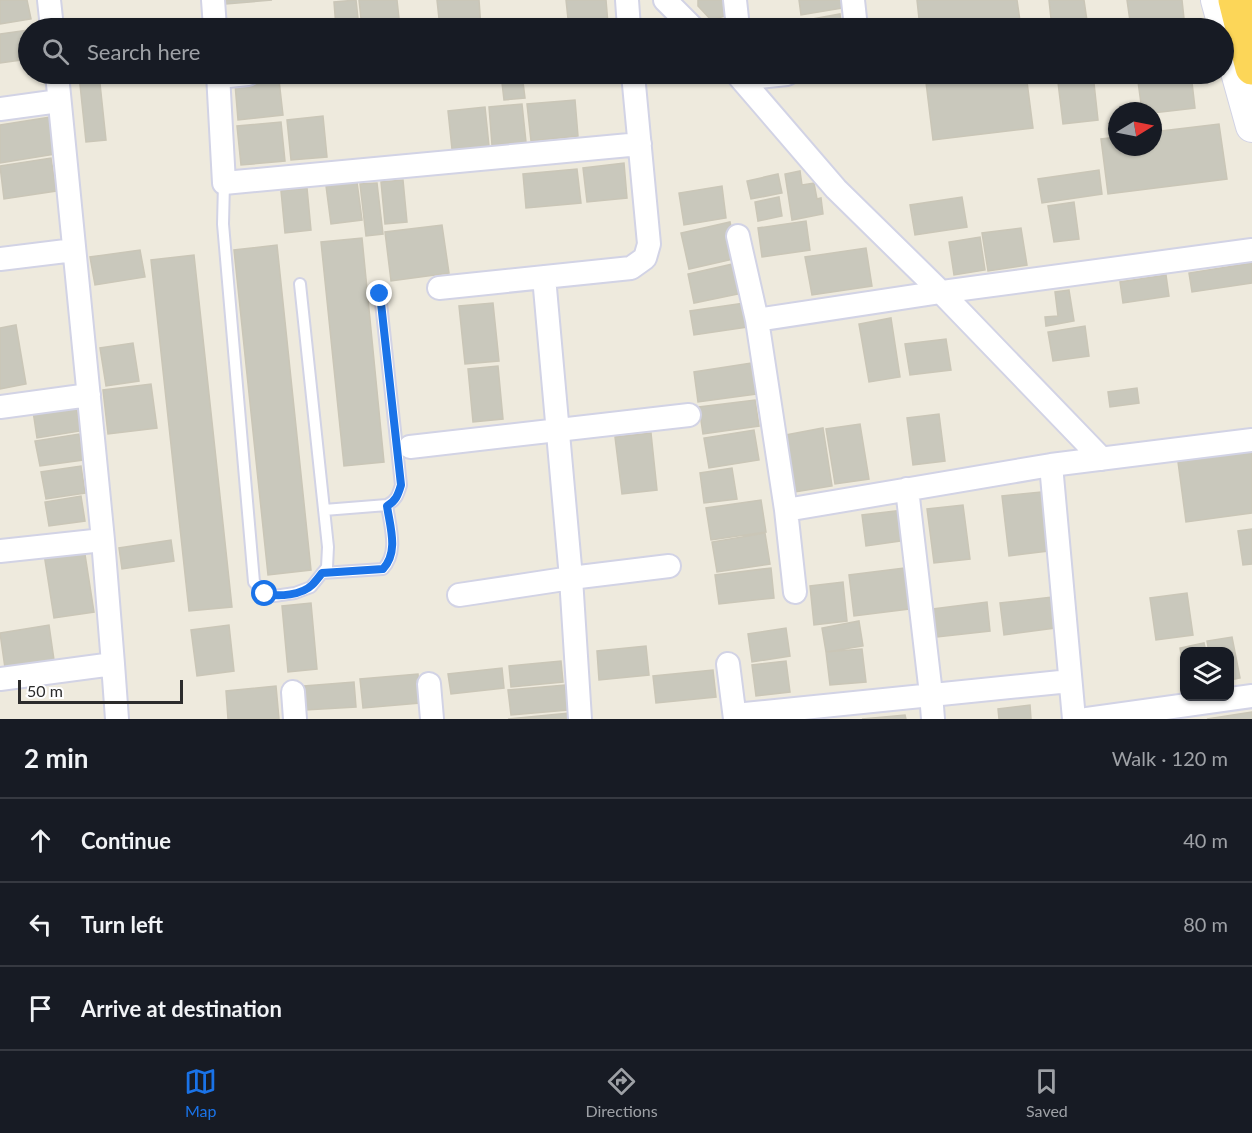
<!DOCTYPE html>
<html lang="en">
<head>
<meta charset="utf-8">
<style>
  body { margin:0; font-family:Lato,sans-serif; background:#242831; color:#f1f3f6 }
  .controls { position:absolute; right:18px; bottom:18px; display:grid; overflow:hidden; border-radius:12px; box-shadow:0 2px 4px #0004 }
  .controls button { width:54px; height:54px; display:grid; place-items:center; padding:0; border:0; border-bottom:2px solid #363941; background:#171b24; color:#f1f3f6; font:30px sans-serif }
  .compass { position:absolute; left:1108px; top:102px; width:54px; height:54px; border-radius:50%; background:#171b24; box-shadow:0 2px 4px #0004; rotate:80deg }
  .scale { position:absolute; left:18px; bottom:15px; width:165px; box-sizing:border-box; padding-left:6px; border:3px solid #2c2c2c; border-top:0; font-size:16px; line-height:21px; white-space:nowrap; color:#2c2c2c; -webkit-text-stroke:4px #fff; paint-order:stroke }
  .stop { position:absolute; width:18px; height:18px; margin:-14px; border:4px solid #1a73e8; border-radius:50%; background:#fff }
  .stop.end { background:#1a73e8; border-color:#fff; box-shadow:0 2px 6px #0008 }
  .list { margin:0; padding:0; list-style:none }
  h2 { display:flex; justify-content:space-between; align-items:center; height:78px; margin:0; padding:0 24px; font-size:26px }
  h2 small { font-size:20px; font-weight:400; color:#9ea1a6 }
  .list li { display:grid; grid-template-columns:39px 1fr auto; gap:18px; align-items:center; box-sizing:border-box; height:84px; padding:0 24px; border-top:2px solid #363941 }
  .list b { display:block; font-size:22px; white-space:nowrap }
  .list em { font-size:20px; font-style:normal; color:#9ea1a6 }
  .icon { flex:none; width:33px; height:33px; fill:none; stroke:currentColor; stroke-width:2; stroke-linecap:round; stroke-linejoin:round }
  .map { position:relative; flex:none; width:1252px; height:719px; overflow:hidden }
  .search { position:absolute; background:#171b24; box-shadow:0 2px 4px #0004; left:18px; right:18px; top:18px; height:66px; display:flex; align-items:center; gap:15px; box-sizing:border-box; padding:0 21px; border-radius:33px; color:#9ea1a6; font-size:22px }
  .sheet { height:330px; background:#171b24 }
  nav { display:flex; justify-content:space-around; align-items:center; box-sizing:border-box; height:84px; border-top:2px solid #363941; background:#171b24; font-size:16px; color:#9ea1a6 }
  nav a { display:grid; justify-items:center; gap:3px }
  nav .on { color:#1a73e8 }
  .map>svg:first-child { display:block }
</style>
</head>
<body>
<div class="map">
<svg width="1252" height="719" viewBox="0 0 1252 719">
  <rect width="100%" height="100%" fill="#eeeadd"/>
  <path fill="#c9c8bc" stroke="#cac6b7" stroke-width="1.5" d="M0 0H27L31 19 0 24Z
    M226 0H272L226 4Z
    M356 0 359 28H336L334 2Z
    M359 0H397L400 28H362Z
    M437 0H479L481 28H440Z
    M566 0H606L608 24 569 28Z
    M698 0H727L729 15 711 20 698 6Z
    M799 0H842L843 8 801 15Z
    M917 0H1017L1021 28H920Z
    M1049 0H1084L1088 28H1052Z
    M1127 0H1182L1185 28H1131Z
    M840 14 842 28H802L801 21Z
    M151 22 152 28H90Z
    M28 30V59L0 63V34Z
    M99 74 106 140 86 142 79 75Z
    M501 74H522L525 98 504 100Z
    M925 74H1026L1033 128 933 140Z
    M1057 74H1093L1098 120 1063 124Z
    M1137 74H1191L1195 108 1153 113V111H1142Z
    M279 80 283 115 238 120 235 84Z
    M575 100 578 136 531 141 527 104Z
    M522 104 526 142 492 145 489 107Z
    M485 107 489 146 452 149 448 111Z
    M323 116 327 157 291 160 287 120Z
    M50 117 56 154 0 163V125Z
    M281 122 285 161 241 165 237 126Z
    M1219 124 1227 179 1108 194 1101 139 1117 137V147H1153V132Z
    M51 158 56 191 4 199 0 166Z
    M624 163 627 198 587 202 583 168Z
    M577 169 581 203 526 208 523 174Z
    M1099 170 1102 194 1042 203 1038 179Z
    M800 171 802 185 814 183 817 199 821 198 823 214 792 220 785 174Z
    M778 174 782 193 751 199 747 181Z
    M403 180 407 222 385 224 381 182Z
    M357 182 362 220 331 224 326 186Z
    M377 183 383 234 366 236 360 184Z
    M722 186 726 218 684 225 679 193Z
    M307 188 311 230 285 233 281 191Z
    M779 197 782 216 758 221 755 202Z
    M962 197 967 227 915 235 910 205Z
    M1074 202 1079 239 1054 242 1048 206Z
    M806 221 810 250 762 257 758 228Z
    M730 222 738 258 689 269 681 233Z
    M442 225 449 273 391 281 385 232Z
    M1021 228 1027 265 988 271 982 233Z
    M980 237 985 270 954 275 949 242Z
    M362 238 384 462 344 466 321 242Z
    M277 245 311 570 268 575 234 250Z
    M866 248 872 286 812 295 805 257Z
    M140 250 145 277 95 285 90 257Z
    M194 255 232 607 189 611 151 260Z
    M737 263 743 293 694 303 688 274Z
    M1252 263V283L1192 292 1189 273Z
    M1166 275 1169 296 1123 303 1120 282Z
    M1069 290 1074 321 1046 326 1045 317 1058 316 1055 292Z
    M493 303 499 361 465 364 459 306Z
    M744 303 747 327 694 335 690 311Z
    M891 318 900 377 869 382 859 324Z
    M16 325 26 384 0 389V328Z
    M1085 326 1089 356 1053 361 1048 332Z
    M946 339 951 370 910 375 905 344Z
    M133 343 139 381 106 386 100 348Z
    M751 363 756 394 698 402 694 372Z
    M498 366 503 419 473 422 468 369Z
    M151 384 157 428 108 434 103 390Z
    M1137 388 1139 403 1110 407 1108 392Z
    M755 400 759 426 703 434 699 407Z
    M76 405 80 431 37 438 33 411Z
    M939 414 945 461 913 465 907 418Z
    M860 424 869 479 835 484 826 429Z
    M823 428 832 486 795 492 785 435Z
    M754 430 759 460 709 468 704 438Z
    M651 433 657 490 622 494 615 437Z
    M79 434 83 460 40 466 35 441Z
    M1252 451V513L1186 522 1178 462Z
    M81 466 85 493 46 499 41 472Z
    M732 468 737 499 704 503 700 473Z
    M1041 492 1048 551 1009 556 1002 496Z
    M81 496 85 521 49 526 45 502Z
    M761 500 766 532 711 540 706 508Z
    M963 505 970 559 934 563 927 509Z
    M903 510 907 540 866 546 862 515Z
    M1252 529V564L1243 565 1238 531Z
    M765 533 770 564 717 572 712 542Z
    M171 540 174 561 122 569 119 548Z
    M84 548 94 612 54 618 44 554Z
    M771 568 774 598 719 604 715 575Z
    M904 568 909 609 854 616 849 575Z
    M843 582 847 621 814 625 810 586Z
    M1187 593 1193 635 1156 640 1150 598Z
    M1052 597 1055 628 1004 635 1000 603Z
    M987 602 990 631 937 637 933 609Z
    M311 603 317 669 288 672 282 606Z
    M859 621 863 646 826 652 822 628Z
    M49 625 54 660 5 668 0 633Z
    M229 625 234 671 197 676 191 630Z
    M786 628 790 656 752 662 748 634Z
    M1232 637 1240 678 1230 680V652H1209L1207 641Z
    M1204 643 1206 652H1184V673L1180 648Z
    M646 646 649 675 599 680 597 651Z
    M862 649 866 682 830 685 826 652Z
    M561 661 563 682 511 687 509 666Z
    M786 661 790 692 756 696 752 665Z
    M502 668 504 688 451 694 448 674Z
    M713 670 716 697 656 703 653 676Z
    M418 674 420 703 363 708 360 679Z
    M354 682 356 707 305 710 304 686Z
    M565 685 568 710 511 715 508 690Z
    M276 686 279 719H228L226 691Z
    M1030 705 1031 719H999L998 709Z
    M1252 712V719H1207Z
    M569 713V719H508Z
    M905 715 906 719H862Z"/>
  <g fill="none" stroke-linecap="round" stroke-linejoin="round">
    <g stroke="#d2d3e5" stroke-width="14">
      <path id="service" d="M224 183 223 224 254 582 265 594 274 596 295 593 311 587 327 567 328 547 300 284
        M324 510 387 505C396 501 398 495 401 485L380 294
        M322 573 383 569C399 552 390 527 387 505"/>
    </g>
    <g stroke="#d2d3e5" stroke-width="26">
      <path id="minor" d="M49 0 52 28
        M213 0 215 28
        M627 0 629 28
        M665 0 693 28
        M735 0 738 28
        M853 0 856 28
        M218 74 224 183 640 144
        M737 74 836 189 941 292 1102 459
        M742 74V79L787 74
        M218 77 248 74
        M0 109 59 101
        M738 236 757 320 786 510 795 592
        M0 259 74 250
        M544 277 571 578 580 719
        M439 288 631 268 645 258 649 244 633 74
        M757 320 941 292 1252 250
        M0 407 89 395
        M410 447 689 415
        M1051 465 1074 719
        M907 489 931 694 933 719
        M786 510 1051 465 1252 440
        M0 551 103 540
        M459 595 571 578 669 566
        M113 664 117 719
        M728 664 735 719
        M0 679 113 664 103 540 57 74
        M429 684 432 719
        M293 692 295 719
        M735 715 1070 681
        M1087 719 1252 696"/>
    </g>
    <g stroke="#d2d3e5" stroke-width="34">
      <path id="secondary" d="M1217 0 1252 126"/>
    </g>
    <g stroke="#ccc" stroke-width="36">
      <path id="trunk" d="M1235 0 1252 68"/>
    </g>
    <use href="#service" stroke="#fff" stroke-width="10"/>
    <use href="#minor" stroke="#fff" stroke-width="22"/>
    <use href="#secondary" stroke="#fff" stroke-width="32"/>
    <use href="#trunk" stroke="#fcd658" stroke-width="33"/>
  </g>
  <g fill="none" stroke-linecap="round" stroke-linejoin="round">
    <path stroke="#1a73e8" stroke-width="8" d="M265 594C279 597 302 595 312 585 316 581 319 577 322 573L383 569C399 552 390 527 387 506 396 501 398 495 401 485L380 294"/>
  </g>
</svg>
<div class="controls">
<button><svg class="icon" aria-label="layers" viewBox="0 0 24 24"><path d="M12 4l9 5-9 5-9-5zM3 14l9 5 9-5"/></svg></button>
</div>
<svg class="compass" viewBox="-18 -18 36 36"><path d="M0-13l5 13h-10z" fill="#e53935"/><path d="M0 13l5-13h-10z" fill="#9ea1a6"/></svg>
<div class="scale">50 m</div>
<div class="stop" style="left:265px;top:594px"></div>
<div class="stop end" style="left:380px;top:294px"></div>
<div class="search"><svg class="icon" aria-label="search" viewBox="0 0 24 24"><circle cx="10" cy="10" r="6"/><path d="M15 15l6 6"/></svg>Search here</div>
</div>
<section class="sheet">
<h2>2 min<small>Walk · 120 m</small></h2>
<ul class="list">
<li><svg class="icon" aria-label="ahead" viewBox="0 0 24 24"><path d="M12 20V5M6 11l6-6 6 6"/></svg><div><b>Continue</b></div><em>40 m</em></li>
<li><svg class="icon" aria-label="left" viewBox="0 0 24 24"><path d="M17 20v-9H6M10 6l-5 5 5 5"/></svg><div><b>Turn left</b></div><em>80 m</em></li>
<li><svg class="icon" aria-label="arrive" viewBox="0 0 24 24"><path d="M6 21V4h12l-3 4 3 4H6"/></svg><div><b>Arrive at destination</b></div></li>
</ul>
</section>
<nav>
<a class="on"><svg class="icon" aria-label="map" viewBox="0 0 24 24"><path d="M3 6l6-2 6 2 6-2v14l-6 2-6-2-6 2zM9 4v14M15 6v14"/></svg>Map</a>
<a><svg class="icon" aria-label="directions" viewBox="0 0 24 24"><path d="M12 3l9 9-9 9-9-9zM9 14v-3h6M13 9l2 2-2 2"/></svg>Directions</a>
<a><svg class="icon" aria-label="saved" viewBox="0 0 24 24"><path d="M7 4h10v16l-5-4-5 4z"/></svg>Saved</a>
</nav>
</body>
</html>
